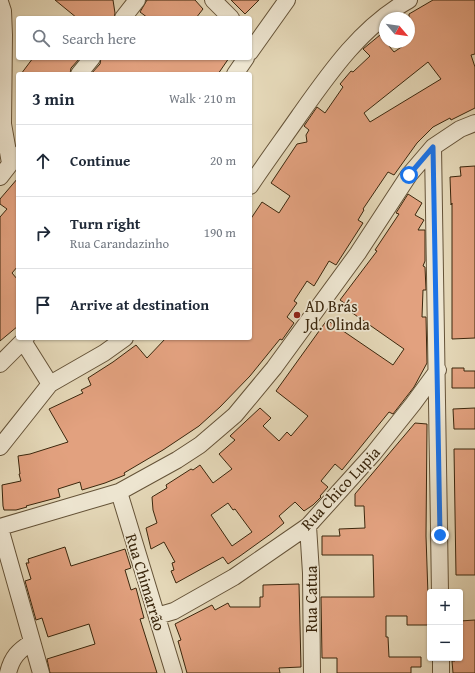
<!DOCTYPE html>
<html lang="en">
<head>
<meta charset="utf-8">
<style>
  body { margin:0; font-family:"Gentium Book Plus",serif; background:#f2f2f3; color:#1f2937 }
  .controls { position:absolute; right:12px; bottom:12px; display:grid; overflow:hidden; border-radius:4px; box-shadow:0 1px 3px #0004 }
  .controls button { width:36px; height:36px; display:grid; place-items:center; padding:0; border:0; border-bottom:1px solid #e0e1e3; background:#fff; color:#1f2937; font:20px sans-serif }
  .compass { position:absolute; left:379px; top:12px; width:36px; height:36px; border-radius:50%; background:#fff; box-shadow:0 1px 3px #0004; rotate:119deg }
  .stop { position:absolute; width:12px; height:12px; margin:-9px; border:3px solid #1a73e8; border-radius:50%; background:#fff }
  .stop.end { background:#1a73e8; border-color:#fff; box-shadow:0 1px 4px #0008 }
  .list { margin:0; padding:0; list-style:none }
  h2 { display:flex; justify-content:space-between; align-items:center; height:52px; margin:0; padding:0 16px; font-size:17px }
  h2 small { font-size:13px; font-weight:400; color:#747a83 }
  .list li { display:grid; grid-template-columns:26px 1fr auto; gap:12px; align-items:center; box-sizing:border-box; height:72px; padding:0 16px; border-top:1px solid #e0e1e3 }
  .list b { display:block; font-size:15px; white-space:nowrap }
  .list p { margin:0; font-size:13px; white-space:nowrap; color:#747a83 }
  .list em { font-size:13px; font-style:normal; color:#747a83 }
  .icon { flex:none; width:22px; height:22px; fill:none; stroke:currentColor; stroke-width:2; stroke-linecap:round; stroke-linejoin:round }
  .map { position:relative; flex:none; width:475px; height:673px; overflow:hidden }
  .search { position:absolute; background:#fff; box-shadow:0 1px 3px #0004; left:16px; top:16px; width:236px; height:44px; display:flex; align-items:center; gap:10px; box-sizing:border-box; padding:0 14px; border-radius:4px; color:#747a83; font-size:15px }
  .panel { position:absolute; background:#fff; box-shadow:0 1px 3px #0004; left:16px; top:72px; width:236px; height:268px; border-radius:4px }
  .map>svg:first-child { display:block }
</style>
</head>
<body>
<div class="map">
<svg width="475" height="673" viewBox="0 0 475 673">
  <rect width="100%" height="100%" fill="#e4d7b7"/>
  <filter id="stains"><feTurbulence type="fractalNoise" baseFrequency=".005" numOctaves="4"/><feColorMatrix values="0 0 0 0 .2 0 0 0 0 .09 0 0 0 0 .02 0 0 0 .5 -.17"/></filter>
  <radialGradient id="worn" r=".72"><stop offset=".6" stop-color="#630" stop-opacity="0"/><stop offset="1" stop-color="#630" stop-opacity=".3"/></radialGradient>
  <path fill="#e2a17f" stroke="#3b270d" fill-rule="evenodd" d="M55 0H113L115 13 114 18H77Z
    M147 0H195L203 9 196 18H148L140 12Z
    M231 0H259L245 14Z
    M433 0H475V54L471 55 475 67V108L451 120 450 118 433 127 417 143 394 175 388 172 363 209 364 210 358 220 363 223 336 265 329 261 314 286 307 281 294 301 297 303 287 317 294 323 282 340 280 339 250 376 220 407 199 426 163 450 124 473 125 475 105 483 82 490 80 482 58 489 60 497 26 506 27 507 16 510H4L3 506 2 485 21 481 19 474H20L18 456 30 454 68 442 49 409 83 393 81 390 91 385 88 378 113 362 136 345 147 358 166 338H250V220L262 202 279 213 290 196 271 183 297 144 307 142 306 135 309 130 304 126 317 107 325 113 343 87 340 84 351 71 353 72 370 56 363 49 380 35 394 52 409 42V14ZM428 62 441 79 370 122 364 113Z
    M33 58H80L71 68 70 74H21Z
    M101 58H229L218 74H91L100 64Z
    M475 166V338L452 339V203L451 205 450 177 461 176 460 167Z
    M18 178V266L12 273 18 280V326L0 341V217L7 209 0 204V199Z
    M408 194 422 203 415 215 424 220 418 230H425V261L423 266 425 267 426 290H423L422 317H426L427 363 414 387 393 414 389 412 342 470 335 464 321 481 328 487 320 496 321 497 313 505 304 511 295 502 279 516 284 523 272 533 240 556 228 564 223 557 176 583 171 571 174 570 172 563 175 562 164 542 151 549 146 528 157 523 153 510 152 497 167 488 166 485 191 469 193 470 200 465 213 483 232 469 219 454 235 440 230 436 260 408 271 418 263 426 279 441 287 432 291 436 308 416 276 391 327 320 393 365 404 349 351 312 353 309 340 300 377 251 375 250 399 214 396 213ZM228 503 233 510 235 509 252 532 232 546 211 515Z
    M452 368H464V371H475V388H452Z
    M475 408V429H454L453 409Z
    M415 423 427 424 426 536 429 625H407V616H386V637H388L389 657H421V667H411V673H337V658H322L321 597H374L373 555H322V536H340L339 529 365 528 364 506H355V494Z
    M454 449H475V575H456Z
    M65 547 71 566 125 549 131 568 125 570 131 590 136 588 144 618 140 619 157 673H50L47 659 95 644 89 624 48 637 42 618 36 620 25 581 31 579 26 563H29L28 559Z
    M299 584 301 667 279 668 280 673H187L178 641 181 640 175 624 212 605 215 610 228 603 230 607H260V597H263V585Z
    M475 620V673H453L452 661H455V658H460V621Z"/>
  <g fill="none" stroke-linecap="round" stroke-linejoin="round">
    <g stroke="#655338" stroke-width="18">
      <path id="minor" d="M213 0 231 18
        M0 2 3 11 4 35 3 124 10 163
        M123 18 137 0
        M250 52 287 0
        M79 74 92 58
        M235 74 246 58
        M433 147 440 592
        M0 177 17 155
        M250 186C266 162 283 139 299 116 330 72 362 26 409 0
        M23 341 50 384
        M0 364 26 338
        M0 447 50 384 104 353 125 338
        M119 492 174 673
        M308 526 311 573 312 673
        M0 527 119 492 177 460 200 445 235 415 274 368 358 253 409 175 433 147 460 129 475 123
        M0 528 41 673
        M157 616 174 611 234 577 308 526 373 454 413 404 438 370
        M441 658V673
        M8 673C12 657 18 651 32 642"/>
    </g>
    <use href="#minor" stroke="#ede5d0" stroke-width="16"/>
  </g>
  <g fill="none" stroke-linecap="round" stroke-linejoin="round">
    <path stroke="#1a73e8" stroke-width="5" d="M409 175 433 147 440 535"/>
  </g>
  <circle fill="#8f2418" stroke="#ede5d0" stroke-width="1.5" cx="297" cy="315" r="4"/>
  <g text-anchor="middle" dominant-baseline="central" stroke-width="3.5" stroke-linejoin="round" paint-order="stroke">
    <g font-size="16" fill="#3b270d" stroke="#ede5d0" text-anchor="start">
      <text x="305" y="306">AD Brás<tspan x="305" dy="18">Jd. Olinda</tspan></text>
    </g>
    <g font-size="16" fill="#3b270d" stroke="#ede5d0">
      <text transform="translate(340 488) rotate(-47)">Rua Chico Lupia</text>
      <text transform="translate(146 582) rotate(73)">Rua Chimarrão</text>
      <text transform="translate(311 599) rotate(-90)">Rua Catua</text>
    </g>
  </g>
  <rect width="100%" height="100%" filter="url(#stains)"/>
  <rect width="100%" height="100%" fill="url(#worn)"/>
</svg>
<div class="controls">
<button>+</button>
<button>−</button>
</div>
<svg class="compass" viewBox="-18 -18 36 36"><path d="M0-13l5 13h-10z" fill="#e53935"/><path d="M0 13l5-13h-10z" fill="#747a83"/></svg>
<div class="stop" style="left:409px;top:175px"></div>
<div class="stop end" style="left:440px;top:535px"></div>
<div class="search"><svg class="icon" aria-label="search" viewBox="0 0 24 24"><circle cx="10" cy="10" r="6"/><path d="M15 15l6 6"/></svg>Search here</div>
<section class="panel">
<h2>3 min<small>Walk · 210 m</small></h2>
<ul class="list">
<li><svg class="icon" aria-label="ahead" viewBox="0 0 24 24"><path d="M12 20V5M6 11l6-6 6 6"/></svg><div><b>Continue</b></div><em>20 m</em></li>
<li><svg class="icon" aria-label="right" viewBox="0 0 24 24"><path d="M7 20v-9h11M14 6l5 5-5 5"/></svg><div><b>Turn right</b><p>Rua Carandazinho</p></div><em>190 m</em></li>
<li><svg class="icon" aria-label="arrive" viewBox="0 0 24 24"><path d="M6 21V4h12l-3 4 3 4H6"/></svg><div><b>Arrive at destination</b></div></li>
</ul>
</section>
</div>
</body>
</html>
